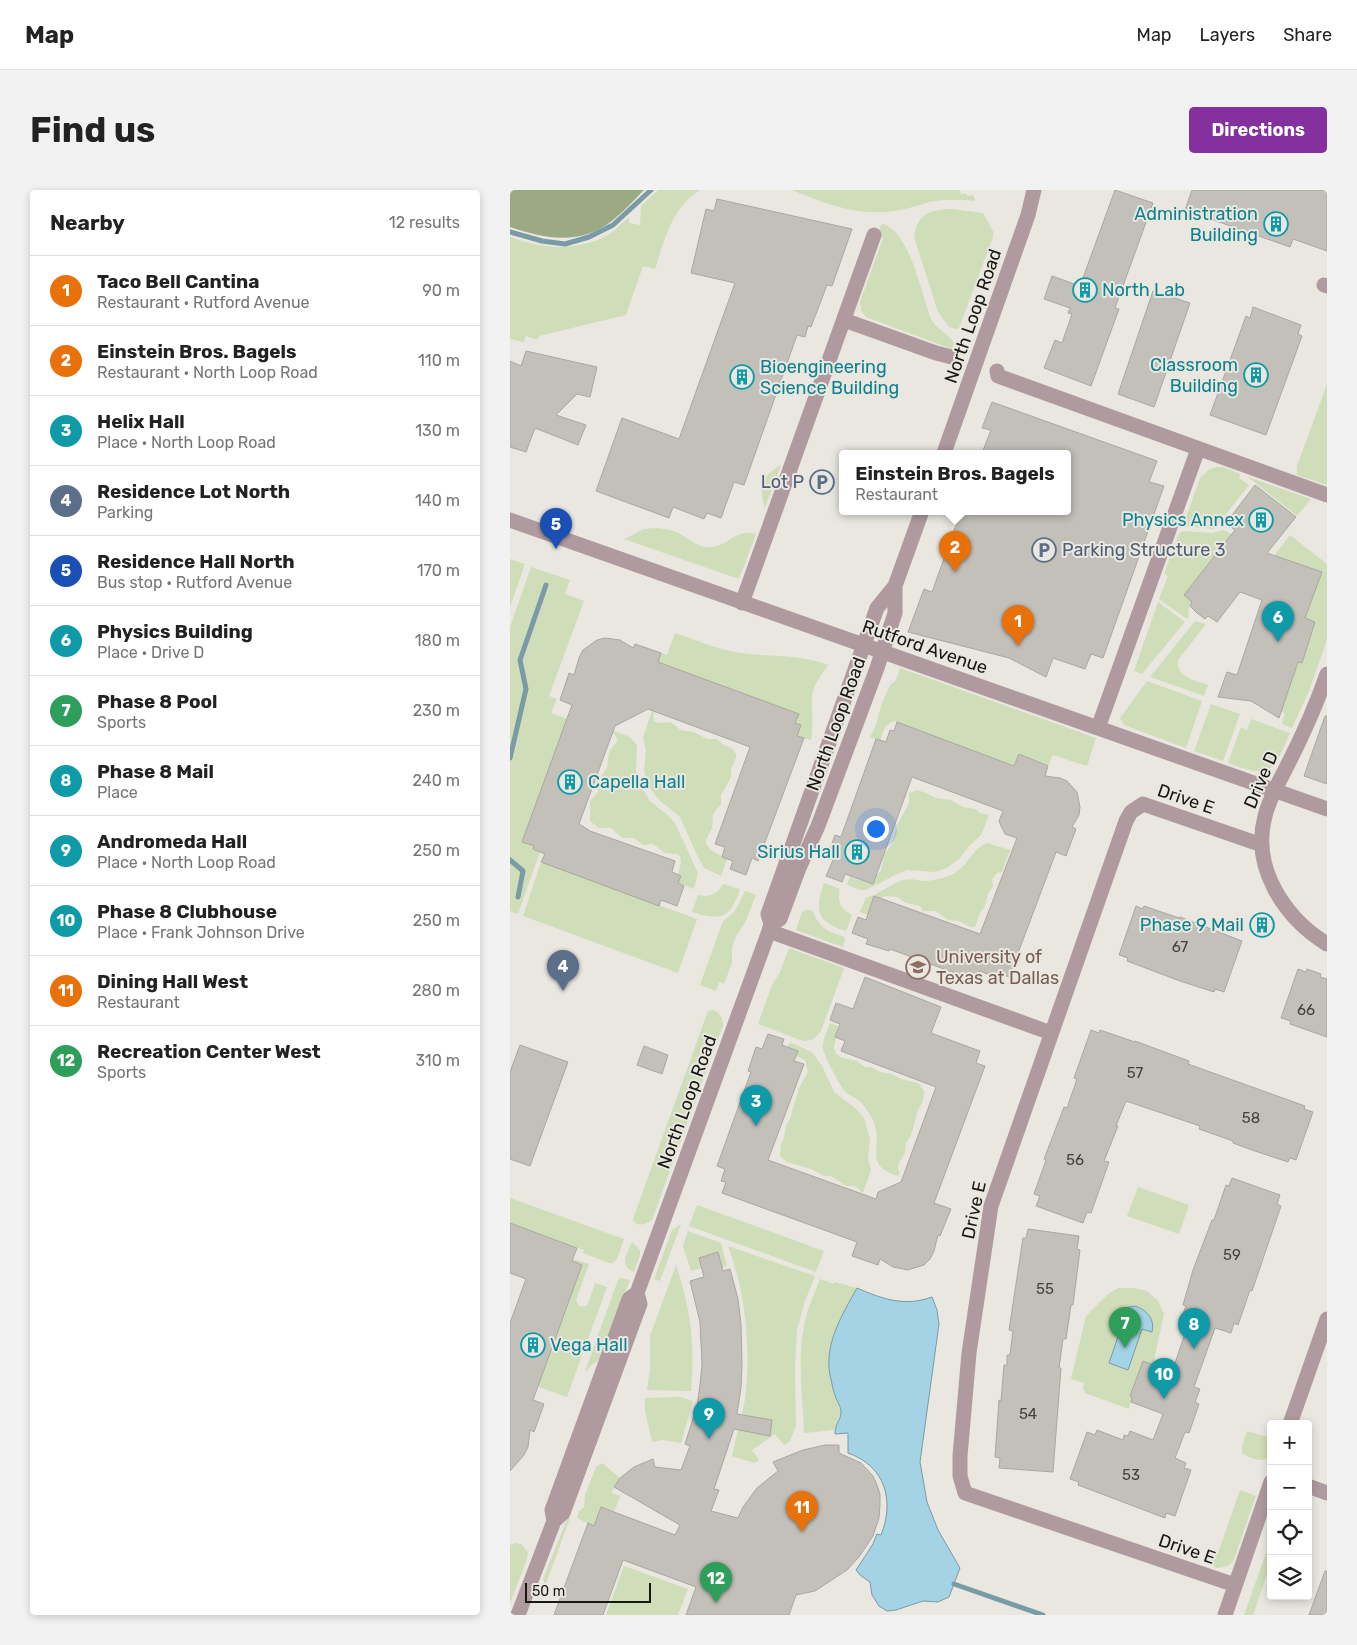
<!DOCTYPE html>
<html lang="en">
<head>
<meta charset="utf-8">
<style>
  body { margin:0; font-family:Rubik,sans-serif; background:#f2f2f2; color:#222 }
  .controls { position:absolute; right:15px; bottom:15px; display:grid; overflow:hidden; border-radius:5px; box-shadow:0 2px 8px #0003 }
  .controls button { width:45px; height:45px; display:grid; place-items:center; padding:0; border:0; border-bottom:1px solid #e0e0e0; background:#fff; color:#222; font:25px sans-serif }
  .scale { position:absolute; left:15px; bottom:12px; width:126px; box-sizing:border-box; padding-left:5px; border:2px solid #171714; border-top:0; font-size:14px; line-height:18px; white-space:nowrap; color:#171714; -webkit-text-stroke:4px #e9e7e0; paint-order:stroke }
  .you { position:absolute; left:365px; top:638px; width:18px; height:18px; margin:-12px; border:4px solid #fff; border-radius:50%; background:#1a73e8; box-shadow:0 0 0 8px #1a73e833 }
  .badge { display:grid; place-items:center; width:32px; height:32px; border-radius:50%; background:#84319f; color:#fff; font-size:16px; font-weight:700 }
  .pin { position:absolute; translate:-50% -41px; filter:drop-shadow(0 1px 2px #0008) }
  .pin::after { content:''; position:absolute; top:26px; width:18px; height:15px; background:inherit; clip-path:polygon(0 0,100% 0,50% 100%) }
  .popup { position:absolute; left:329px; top:260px; width:232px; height:65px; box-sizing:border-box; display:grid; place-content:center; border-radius:5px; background:#fff; filter:drop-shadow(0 1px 4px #0005); font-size:16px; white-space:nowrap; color:#767676 }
  .popup b { font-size:19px; color:#222 }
  .popup::after { content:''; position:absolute; left:50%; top:100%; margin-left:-10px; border:10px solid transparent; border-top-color:#fff }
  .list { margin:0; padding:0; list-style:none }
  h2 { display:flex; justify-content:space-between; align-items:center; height:65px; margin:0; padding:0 20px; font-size:21px }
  h2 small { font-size:16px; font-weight:400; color:#767676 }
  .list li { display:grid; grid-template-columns:32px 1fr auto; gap:15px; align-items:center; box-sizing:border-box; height:70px; padding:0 20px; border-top:1px solid #e0e0e0 }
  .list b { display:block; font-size:19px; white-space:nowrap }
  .list p { margin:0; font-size:16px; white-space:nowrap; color:#767676 }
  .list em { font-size:16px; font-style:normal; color:#767676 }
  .icon { flex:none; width:28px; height:28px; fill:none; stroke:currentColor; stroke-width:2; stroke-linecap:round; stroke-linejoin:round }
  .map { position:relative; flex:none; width:817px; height:1425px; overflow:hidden; border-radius:5px }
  header { display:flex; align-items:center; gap:30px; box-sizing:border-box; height:70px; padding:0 25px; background:#fff; border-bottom:1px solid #e0e0e0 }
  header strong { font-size:24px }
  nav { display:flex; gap:28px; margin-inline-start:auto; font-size:18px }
  .intro { display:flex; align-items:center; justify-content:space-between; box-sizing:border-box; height:120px; padding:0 30px }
  h1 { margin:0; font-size:35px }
  .button { padding:12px 22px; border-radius:5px; background:#84319f; color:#fff; font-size:18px; font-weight:700 }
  main { display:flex; gap:30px; padding:0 30px }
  aside { flex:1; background:#fff; border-radius:5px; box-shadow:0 2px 8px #0003 }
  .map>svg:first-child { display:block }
</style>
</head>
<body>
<header>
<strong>Map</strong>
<nav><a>Map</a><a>Layers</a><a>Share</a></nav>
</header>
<div class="intro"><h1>Find us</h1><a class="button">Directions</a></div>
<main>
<aside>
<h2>Nearby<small>12 results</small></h2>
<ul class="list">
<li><span class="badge" style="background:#e8710a">1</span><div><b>Taco Bell Cantina</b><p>Restaurant · Rutford Avenue</p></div><em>90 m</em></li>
<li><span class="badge" style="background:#e8710a">2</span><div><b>Einstein Bros. Bagels</b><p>Restaurant · North Loop Road</p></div><em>110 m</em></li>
<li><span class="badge" style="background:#0f9aa8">3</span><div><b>Helix Hall</b><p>Place · North Loop Road</p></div><em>130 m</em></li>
<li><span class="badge" style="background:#5c6f8a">4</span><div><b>Residence Lot North</b><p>Parking</p></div><em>140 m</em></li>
<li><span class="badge" style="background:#1a4fb4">5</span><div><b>Residence Hall North</b><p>Bus stop · Rutford Avenue</p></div><em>170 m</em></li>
<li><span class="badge" style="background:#0f9aa8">6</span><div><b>Physics Building</b><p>Place · Drive D</p></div><em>180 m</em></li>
<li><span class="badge" style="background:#2e9e5b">7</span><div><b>Phase 8 Pool</b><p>Sports</p></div><em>230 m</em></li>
<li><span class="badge" style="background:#0f9aa8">8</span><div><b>Phase 8 Mail</b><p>Place</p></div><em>240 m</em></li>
<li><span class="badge" style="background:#0f9aa8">9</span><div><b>Andromeda Hall</b><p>Place · North Loop Road</p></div><em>250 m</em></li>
<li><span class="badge" style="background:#0f9aa8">10</span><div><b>Phase 8 Clubhouse</b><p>Place · Frank Johnson Drive</p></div><em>250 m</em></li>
<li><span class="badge" style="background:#e8710a">11</span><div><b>Dining Hall West</b><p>Restaurant</p></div><em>280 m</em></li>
<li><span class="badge" style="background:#2e9e5b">12</span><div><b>Recreation Center West</b><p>Sports</p></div><em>310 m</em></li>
</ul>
</aside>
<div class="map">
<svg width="817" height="1425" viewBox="0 0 817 1425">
  <rect width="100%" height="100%" fill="#e9e7e0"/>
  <path fill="#cfddb8" d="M148 0H190C162 17 155 49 145 79L133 76 116 125 29 146 27 150 16 146 14 152 0 149V47C32 59 67 62 98 45 106 40 112 33 119 27V33L130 35 131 16Z
    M282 0H450L451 5 454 3 459 6 463 5 465 9 464 11C451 10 438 9 425 11 418 11 413 15 406 16 397 19 385 21 376 22 339 24 315 13 282 0Z
    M441 19 473 23 483 41V47L449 138 445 139 439 137 428 122 404 47C408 23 419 20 441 19Z
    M374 34C402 46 411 105 422 131 428 140 441 146 444 153L442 159 356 127 351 120 350 112 373 48 367 46 371 35Z
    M817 194V295L787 285V276Z
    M271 275 255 318C248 299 252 285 271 275Z
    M707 277H713L730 284 729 288 739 295 704 339 673 336 690 288 700 279Z
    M738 287 801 309 787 326Z
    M147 338C156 339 163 340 170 344 181 350 189 359 202 357 221 355 223 339 246 344L229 389 114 349 134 339Z
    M713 340 720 343 748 365 718 349 674 405 682 412 678 420 679 427 677 429 649 409 658 386 654 384 669 343 673 341 702 343Z
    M780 345 817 374V450L799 501 782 538 772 534 775 523 771 522 788 472H792L805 432 795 428 812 382 764 366Z
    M0 369 15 374 0 417Z
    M21 377 60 390 55 404 74 411 39 506 47 509 41 523 63 531 13 652 24 656 30 662 8 724 0 721V437Z
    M648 412 675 432 632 484 624 481Z
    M685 431 696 434 668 470C666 487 685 490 698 495L694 506 640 487Z
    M165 443C186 450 207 459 229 463 259 467 290 464 318 475 312 484 303 495 302 506 301 521 304 535 301 550L287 546 285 533 288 524 169 480 145 478 151 463 157 465Z
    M390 478 586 548 577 576 543 565 538 576 509 564 504 576 384 531C375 534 373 541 370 551L360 547 366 535 372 513 380 495 386 490Z
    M637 491 692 511 676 558 614 535 610 528Z
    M701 514 730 524 713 571 684 561Z
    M142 521 144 522 143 528 145 532C158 535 158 527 170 540L184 542 197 549H206L214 555 222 558 226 564V568L221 580V587L211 605V614L203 624 202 638 196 650V654L201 660 217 669 211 686 194 678 186 663 170 627 148 609 139 597 134 581 136 561 133 547Z
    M741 529 780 543C762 583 762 589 718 573L731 537 737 540Z
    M101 540 120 547 127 555 126 580 129 593 140 611 160 627 166 635 188 683 184 699 168 693 171 686 168 684 171 672 170 666 167 664 155 663 143 654 133 655 124 648H112L101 638H89L80 631V611L88 602 90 588 97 578 99 562 108 550 104 544 100 542Z
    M407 600 416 603 426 608 441 610 453 617 465 619 470 623 479 625 471 645 460 655 449 669 437 678 425 682 397 680 385 685 370 693 355 700H351L337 695 340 687 349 690 352 688H363L371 681 374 665 382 654 388 634 399 613V603Z
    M477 653 500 660 492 682 487 683 482 689 483 696 478 704 475 716 470 723 465 737H460L449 731 438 730 426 721H413L410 716 396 713 387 707 376 706 370 708 362 716H361L358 725 350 722 356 708C370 704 381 693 394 690 401 688 407 690 413 691 424 691 434 688 443 684 458 676 462 659 477 653Z
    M57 669 58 682 187 729 168 783 13 726 31 672 53 680Z
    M314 693 330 699C327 711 330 719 342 725L336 741C307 732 304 721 314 693Z
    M213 694 230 699C220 729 211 731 182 722L188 705C199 708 208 704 213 694Z
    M235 701 246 705 235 733 226 746 222 758V773L214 794 209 792 206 801 190 795 213 731C226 723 229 714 235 701Z
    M296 720H302C310 739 317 741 335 747L333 757 286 740 292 722Z
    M279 758 334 778 311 841C306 848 302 851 293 851L248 834 262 795 270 782Z
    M203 820C211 823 212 827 213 835L142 1030C136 1034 130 1037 124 1032L123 1029 198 821Z
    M320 833 328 836 324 858 326 864 330 867 347 871 355 877H361L370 882 382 884 391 889 408 893 414 901 413 911 408 920 401 945 396 953 395 963 389 973 388 979 390 982 388 986C351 974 375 958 363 930 359 922 353 914 347 909 342 906 337 904 334 900 331 898 313 863 313 859 312 851 317 841 320 833Z
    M280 852 302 862 312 876 324 902 345 918 354 928 360 950 358 968 361 980 353 1003 345 996H336L321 986H314L301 979 277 972 270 966 271 954 274 948 276 935 280 929 289 898 298 882 295 870 286 866 287 861 278 857Z
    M628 997 679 1015 669 1044 617 1026Z
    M0 1008 114 1049 107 1069 103 1073H99L73 1063 74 1060 31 1044 27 1054 23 1053 27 1043 0 1033Z
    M187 1015 314 1061 306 1082 179 1036Z
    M171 1034 150 1091 144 1089 162 1040Z
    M178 1041 211 1053 217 1076 212 1077 207 1062 190 1068 192 1078 181 1081 173 1056Z
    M122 1052 130 1060V1065L124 1082C108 1076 117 1064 122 1052Z
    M218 1056 305 1086 295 1111 287 1140 285 1178 286 1236 280 1251 274 1255 265 1244 242 1260 249 1270 245 1273 222 1266C226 1247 232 1228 235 1209 241 1158 236 1104 218 1056Z
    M63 1069 79 1074 66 1110 69 1116H76L78 1114 85 1093 97 1097 57 1207 23 1195 40 1163 72 1075 62 1071Z
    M166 1075C181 1121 185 1152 181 1201L137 1200 140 1179V1146Z
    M111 1088 120 1090 91 1168 78 1178 77 1181H75L108 1090Z
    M310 1089 324 1094 325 1092 347 1098C332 1126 315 1153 320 1185 322 1198 327 1210 331 1222L324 1240 294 1243C293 1208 287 1172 294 1136 297 1120 304 1104 310 1089Z
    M608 1098H623L637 1101 648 1111 654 1124 643 1175 633 1172 620 1206 622 1207 619 1219 575 1203 573 1198 574 1193 561 1189 576 1126 598 1104Z
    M170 1207 183 1211 171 1253 152 1250 142 1252 135 1221V1208Z
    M737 1241 761 1248C761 1252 761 1257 761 1261 758 1276 741 1269 732 1263V1256Z
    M92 1273 110 1288 101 1303 110 1306 104 1322 91 1317 84 1336 67 1328 69 1321 74 1317 75 1305 86 1277Z
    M730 1300 746 1306 724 1369C720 1377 715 1377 707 1378L697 1371 696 1359 708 1363Z
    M58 1327 60 1328 33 1402H31L34 1392 33 1389Z
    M761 1349V1373L743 1425H734Z
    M6 1353 11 1354 18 1362 16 1372 0 1413V1355Z
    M114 1376 178 1399 168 1425H96Z"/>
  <path fill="#9caa84" d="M0 0H134C124 10 114 21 103 30 71 56 36 49 0 37Z"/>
  <path fill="#a3d3e5" stroke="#799ba6" d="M347 1098C372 1109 395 1117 422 1107L427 1120 429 1134 410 1272 417 1312 428 1340 450 1378 439 1407 428 1412 413 1411 386 1420 377 1421 369 1416 362 1405 360 1392 350 1385 346 1380 363 1354 367 1344 371 1345C385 1310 375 1276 338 1263V1243L325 1244C325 1233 331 1230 331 1222 331 1217 328 1213 326 1208 323 1201 322 1193 320 1185 314 1154 332 1125 347 1098Z
    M625 1116C637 1120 645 1129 642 1142L632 1139 618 1180 599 1173 613 1132 604 1129 614 1118Z"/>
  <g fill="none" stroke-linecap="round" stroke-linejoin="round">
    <path stroke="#799ba6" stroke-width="5" d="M0 42 32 51 55 54 79 47 103 35 141 0
      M0 568 16 499 10 470 36 395
      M0 670 13 681 8 707
      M444 1394 533 1425"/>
  </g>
  <path fill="#c3c0ba" stroke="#a9a7a0" d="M605 0 643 13 605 118 609 119 581 196 534 178 545 150 552 153 562 124 558 123 560 118 534 109 542 86 570 96Z
    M682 0H817V61L783 49 780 57 675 20Z
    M207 9 342 39 322 96 317 95 301 137 298 136 295 147 287 145 234 295 224 292 211 328 197 323 194 329 163 317 159 328 86 301 112 228 169 249 225 93 181 83 196 19 204 21Z
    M643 101 680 113 644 217 608 204Z
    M743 117 791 135 788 144 792 146 756 245 700 225 736 126 740 128Z
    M16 161 87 177 80 207 67 204 46 225 76 235 68 255 25 238 16 262 0 257V171L11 176Z
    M482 212 647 271 639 292 654 296 593 468 581 464 575 479 543 468 536 487 499 468 398 442 414 399 422 402 451 321H558V263H472L481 240 472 238Z
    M745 295 786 327 757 363 812 382 795 428 805 432 792 473 788 472 769 528 741 511 708 507 717 482 727 485 752 410 730 402 707 432 698 426 695 429 687 423 680 416 682 412 674 405 725 340 716 333Z
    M95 448 110 450 123 458 125 454 151 463 148 472 289 524 285 533 291 535 287 546 294 548 248 671 242 668 236 685 220 679 223 671 212 667 215 657 205 654 240 557 138 519 105 536 69 634 80 641 165 671 162 682 171 686 168 693 174 696 167 716 151 710 149 716 31 672 35 664 23 659 24 656 12 652 62 515 50 510 59 483 64 485 69 468 73 460 87 450Z
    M815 526H817V594L794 586Z
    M387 532 504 576 509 564 538 576 535 586 550 588 557 591 567 602 570 617 569 625 562 637 566 639 556 666 546 662 499 787 490 783 488 788 470 781 466 791 380 759 379 761 356 754 358 749 342 743 348 727 356 730 364 706 470 744 507 648 495 644 492 638 489 631 493 621 402 587 363 694 335 684 332 692 316 686 323 670 317 667 325 645 331 647 366 549 376 552 380 540 384 541Z
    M626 716 633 719 634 716 669 728 670 727 732 751 714 802 705 799 704 802 670 791 617 771 618 768 609 765Z
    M749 723 762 727 755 747 742 742Z
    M788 779 796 782 797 779 811 784 810 787 817 789V847L780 834 781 831 771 828Z
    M355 787 431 817 421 843 470 861 466 873 475 876 424 1013 441 1019 430 1046 428 1045 424 1061 420 1069 414 1075 398 1080 383 1077 370 1069 368 1075 342 1066 347 1052 212 1003 216 992 211 991 215 979 207 976 241 882 238 881 246 857 252 859 258 844 274 849 272 855 288 861 284 871 294 874 258 970 366 1009 368 1002 391 992 426 897 331 861 335 851 325 847 330 834 320 830 326 813 343 819Z
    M581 840 589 843 590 840 625 852V851L679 871 678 874 795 916 794 919 803 922 786 970 780 968 778 972 742 960 723 953V951L689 939 690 936 616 911 606 936H608L594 971 599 972 581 1023 577 1022 573 1033 526 1016 530 1006 524 1004 536 970 534 969 554 917 557 918 567 889 564 888Z
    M10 855 58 872 20 976 0 969V882Z
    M134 856 158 865 152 884 127 875Z
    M722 988 770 1005 767 1014 771 1016 742 1101 740 1100 728 1135 724 1133 721 1143 705 1138 684 1197 690 1199 685 1212 689 1214 679 1243 675 1242 665 1268 676 1273 674 1278 681 1280 665 1326 656 1323 655 1328 568 1295 569 1292 560 1289 577 1242 585 1245 587 1240 613 1250 614 1245 618 1246 620 1241 643 1250 653 1224 621 1212 622 1207 620 1206 633 1171 662 1182 680 1129 672 1126 676 1116 673 1115 683 1080 702 1030H704L716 995 719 996Z
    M0 1033 67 1058 62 1071 72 1075 23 1210 34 1214 24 1242 20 1240 18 1257 14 1265 0 1281V1133L16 1089 0 1083Z
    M518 1039 569 1046 567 1059 570 1060 563 1115H561L556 1149H553L549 1178H551L543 1282 489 1278 490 1268 485 1267 489 1210 491 1211 494 1175H497V1165H500L503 1141 499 1140 513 1048H516Z
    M208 1062 213 1081 220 1079 228 1109 231 1134 232 1174 231 1198 227 1224 262 1230 260 1246 224 1239 204 1299 209 1300 201 1321 228 1328 233 1317 247 1298 268 1281 263 1272 293 1260 315 1255H329V1263L351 1273 363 1286 367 1295 370 1304V1315L369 1328 363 1346 349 1367 337 1380 305 1401 286 1405 279 1425H176L186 1397 113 1370 93 1425H44L78 1333 84 1336 91 1317 165 1345 170 1335 104 1297 110 1288 124 1277 143 1269 145 1277 171 1280 180 1256 175 1254 187 1216 190 1195 192 1174 190 1132 180 1091 194 1087 189 1068Z
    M815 1381H817V1425H799Z"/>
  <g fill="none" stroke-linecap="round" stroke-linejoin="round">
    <path stroke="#af9b9f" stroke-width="15" d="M814 95 817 96
      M334 130 426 163 442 167
      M487 181 488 186 817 305
      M434 263 518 25 524 0
      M0 330 817 619
      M232 413 364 45
      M817 484C806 516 792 547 776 578 768 594 759 609 755 626 741 678 775 728 817 754
      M588 538 688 259
      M261 734 270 729 289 678 308 636 367 478 385 423V396
      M259 741 541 843
      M780 1234 817 1129
      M798 1296 817 1303
      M44 1331 42 1320 119 1109 127 1103 259 741 261 734 258 724 367 418 385 396 412 321
      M725 1395 455 1303 450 1286V1266L459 1163 481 1016 616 631 621 622 633 614 752 655
      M8 1425 44 1331 53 1323 130 1114 127 1103
      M715 1425 761 1292"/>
  </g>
  <defs>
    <g id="building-ring" transform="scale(1.25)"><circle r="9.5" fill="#e9e7e0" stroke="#0f9aa8" stroke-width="1.5"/><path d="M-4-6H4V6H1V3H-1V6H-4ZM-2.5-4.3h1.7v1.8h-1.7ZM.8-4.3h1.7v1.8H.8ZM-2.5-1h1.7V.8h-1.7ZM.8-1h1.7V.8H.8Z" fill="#0f9aa8"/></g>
    <g id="parking-ring" transform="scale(1.25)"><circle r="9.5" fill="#e9e7e0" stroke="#5c6f8a" stroke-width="1.5"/><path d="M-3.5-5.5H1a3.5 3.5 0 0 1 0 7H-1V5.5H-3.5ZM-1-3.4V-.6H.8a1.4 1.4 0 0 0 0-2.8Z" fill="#5c6f8a"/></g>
    <g id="university-ring" transform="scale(1.25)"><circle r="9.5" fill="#e9e7e0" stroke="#8d6e63" stroke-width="1.5"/><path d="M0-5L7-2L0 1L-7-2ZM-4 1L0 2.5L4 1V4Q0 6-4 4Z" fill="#8d6e63"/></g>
  </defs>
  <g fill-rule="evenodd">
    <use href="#building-ring" x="766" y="34"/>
    <use href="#building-ring" x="575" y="100"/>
    <use href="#building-ring" x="746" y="185"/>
    <use href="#building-ring" x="232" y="187"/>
    <use href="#parking-ring" x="312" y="292"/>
    <use href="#building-ring" x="751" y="330"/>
    <use href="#parking-ring" x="534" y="360"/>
    <use href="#building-ring" x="60" y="592"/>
    <use href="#building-ring" x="347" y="662"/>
    <use href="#building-ring" x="752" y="735"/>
    <use href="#university-ring" x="408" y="777"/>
    <use href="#building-ring" x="23" y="1155"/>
  </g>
  <g text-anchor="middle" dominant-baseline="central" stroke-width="4" stroke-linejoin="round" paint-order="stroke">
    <g font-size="15" fill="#42413e">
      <text x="670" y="757">67</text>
      <text x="796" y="820">66</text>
      <text x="625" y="883">57</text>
      <text x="741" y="928">58</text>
      <text x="565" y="970">56</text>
      <text x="722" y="1065">59</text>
      <text x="535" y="1099">55</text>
      <text x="518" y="1224">54</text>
      <text x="621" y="1285">53</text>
    </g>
    <g font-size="18" fill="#0d838f" stroke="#e9e7e0" text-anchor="end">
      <text x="748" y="24">Administration<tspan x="748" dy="21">Building</tspan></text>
      <text x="592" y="100" text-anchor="start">North Lab</text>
      <text x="728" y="175">Classroom<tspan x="728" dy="21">Building</tspan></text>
      <text x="250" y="177" text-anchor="start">Bioengineering<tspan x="250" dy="21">Science Building</tspan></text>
      <text x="734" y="330">Physics Annex</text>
      <text x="78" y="592" text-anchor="start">Capella Hall</text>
      <text x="330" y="662">Sirius Hall</text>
      <text x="734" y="735">Phase 9 Mail</text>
      <text x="40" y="1155" text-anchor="start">Vega Hall</text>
    </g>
    <g font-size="18" fill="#171714" stroke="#e9e7e0">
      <text transform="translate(463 126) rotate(-71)">North Loop Road</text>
      <text transform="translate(415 457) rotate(19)">Rutford Avenue</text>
      <text transform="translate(326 534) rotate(-70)">North Loop Road</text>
      <text transform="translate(751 590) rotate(-67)">Drive D</text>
      <text transform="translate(676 609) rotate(19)">Drive E</text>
      <text transform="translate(177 912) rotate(-70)">North Loop Road</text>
      <text transform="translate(464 1020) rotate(-78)">Drive E</text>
      <text transform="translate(677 1359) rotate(19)">Drive E</text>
    </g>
    <g font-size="18" fill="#4e5e75" stroke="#e9e7e0" text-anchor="end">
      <text x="294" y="292">Lot P</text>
      <text x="552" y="360" text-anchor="start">Parking Structure 3</text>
    </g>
    <g font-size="18" fill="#785e54" stroke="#e9e7e0" text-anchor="start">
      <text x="426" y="767">University of<tspan x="426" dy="21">Texas at Dallas</tspan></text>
    </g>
  </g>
</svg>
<div class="controls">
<button>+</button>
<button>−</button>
<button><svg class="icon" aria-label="locate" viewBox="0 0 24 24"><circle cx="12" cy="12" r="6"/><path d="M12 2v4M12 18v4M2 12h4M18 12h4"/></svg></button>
<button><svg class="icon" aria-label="layers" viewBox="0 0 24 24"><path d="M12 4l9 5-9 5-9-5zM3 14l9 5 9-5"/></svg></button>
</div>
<div class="scale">50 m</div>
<div class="you"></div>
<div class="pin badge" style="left:508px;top:456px;background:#e8710a">1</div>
<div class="pin badge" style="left:445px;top:382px;background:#e8710a">2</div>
<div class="popup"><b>Einstein Bros. Bagels</b>Restaurant</div>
<div class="pin badge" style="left:246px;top:936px;background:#0f9aa8">3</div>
<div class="pin badge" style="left:53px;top:801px;background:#5c6f8a">4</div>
<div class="pin badge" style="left:46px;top:359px;background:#1a4fb4">5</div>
<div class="pin badge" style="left:768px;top:452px;background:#0f9aa8">6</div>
<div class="pin badge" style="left:615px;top:1158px;background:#2e9e5b">7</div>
<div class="pin badge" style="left:684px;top:1159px;background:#0f9aa8">8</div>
<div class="pin badge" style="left:199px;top:1249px;background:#0f9aa8">9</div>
<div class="pin badge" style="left:654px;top:1209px;background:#0f9aa8">10</div>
<div class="pin badge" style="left:292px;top:1342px;background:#e8710a">11</div>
<div class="pin badge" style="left:206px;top:1413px;background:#2e9e5b">12</div>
</div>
</main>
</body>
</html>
